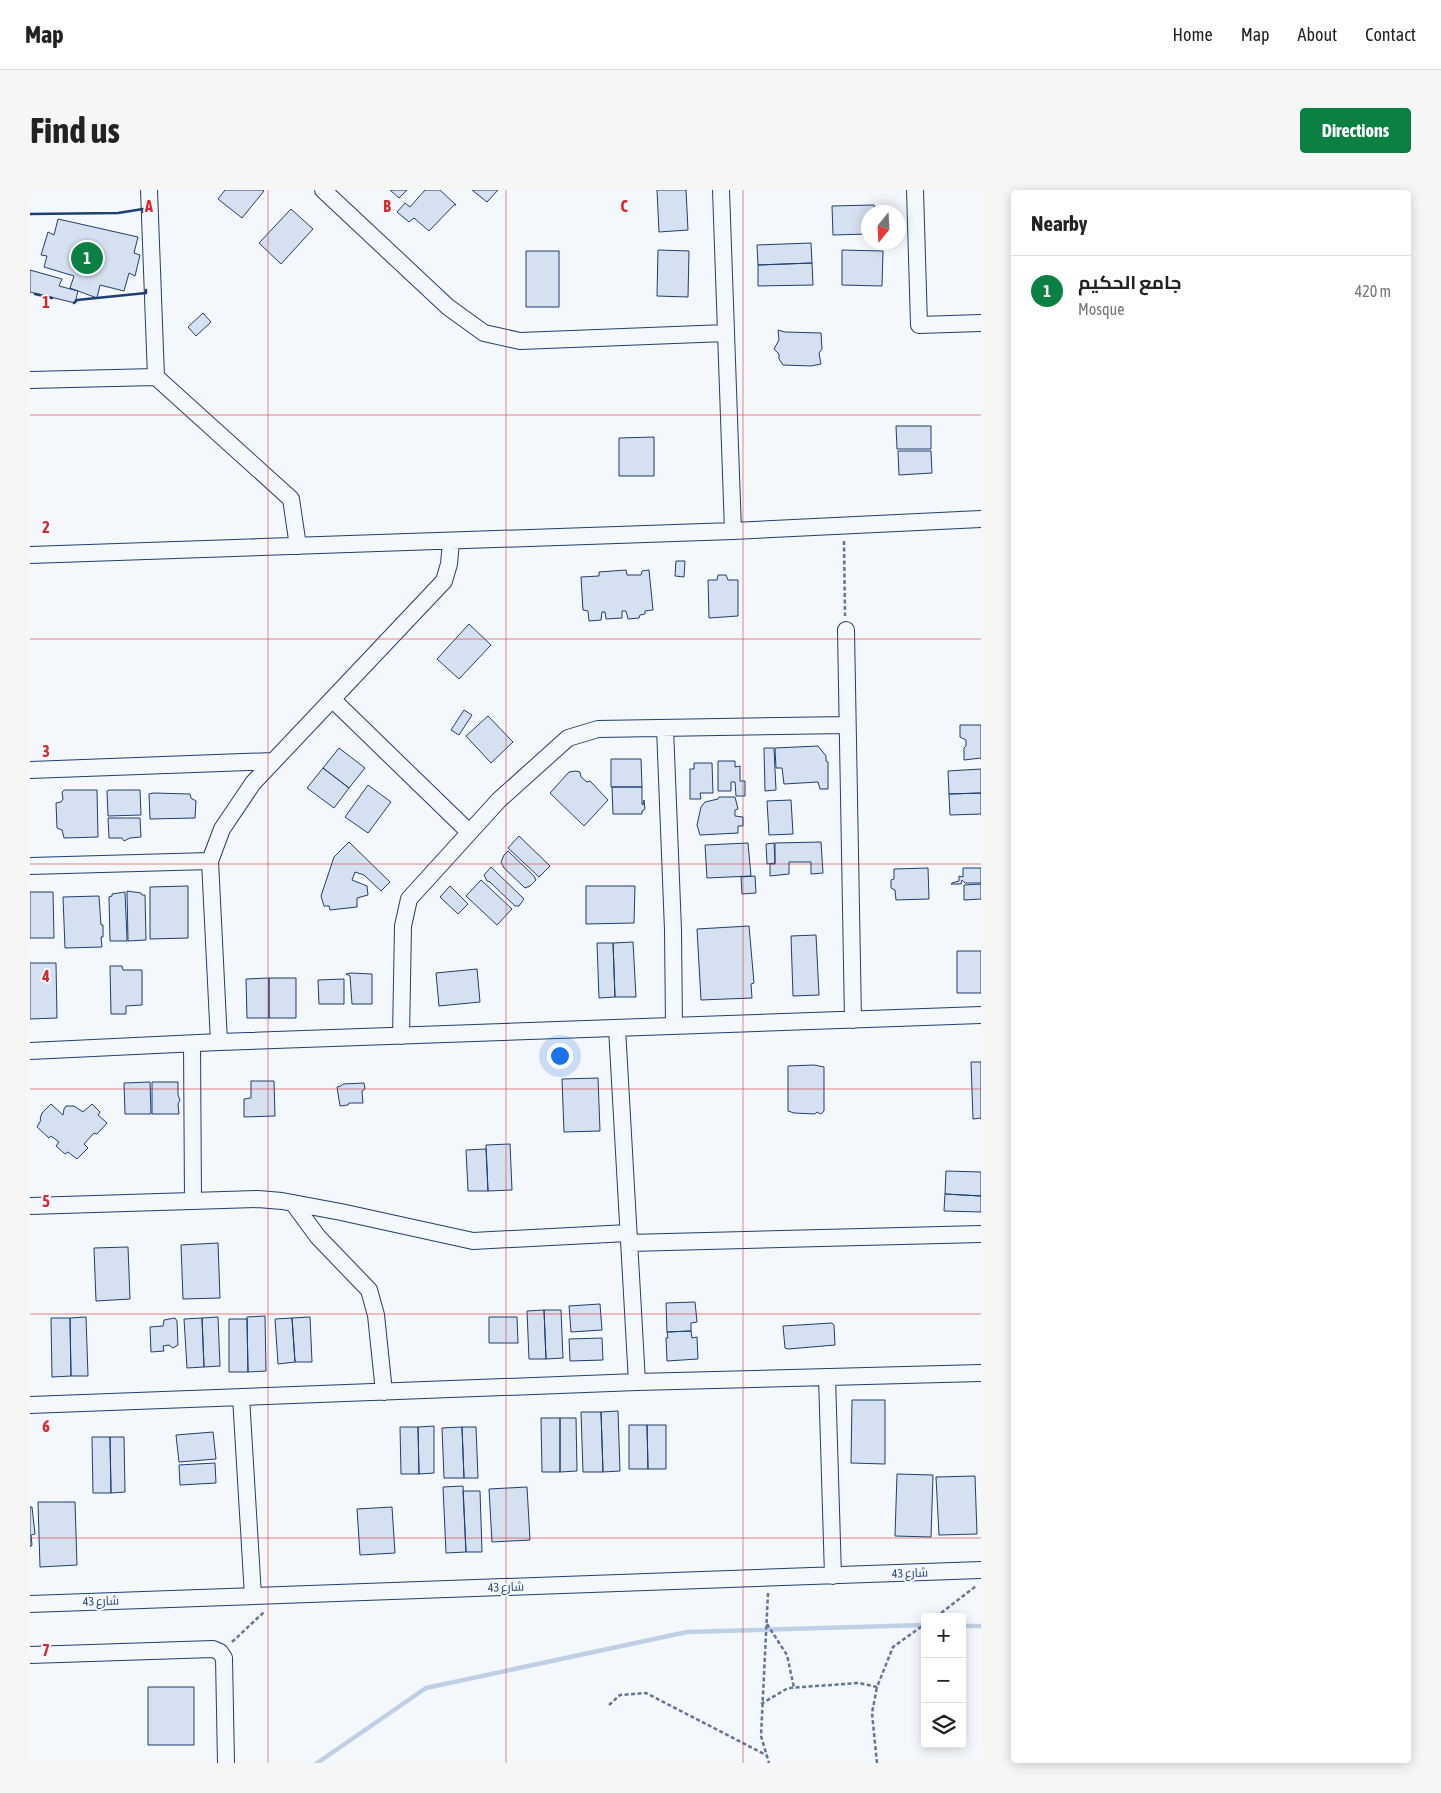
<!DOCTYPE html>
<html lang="en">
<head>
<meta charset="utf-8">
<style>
  body { margin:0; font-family:"Asap Condensed",Cairo,sans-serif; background:#f6f6f6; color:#222 }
  .controls { position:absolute; right:15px; bottom:15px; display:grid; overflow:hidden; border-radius:5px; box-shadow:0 2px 12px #0003 }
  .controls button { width:45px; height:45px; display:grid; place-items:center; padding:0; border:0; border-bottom:1px solid #e0e0e0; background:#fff; color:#222; font:25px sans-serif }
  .compass { position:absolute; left:831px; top:15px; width:45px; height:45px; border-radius:50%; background:#fff; box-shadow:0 2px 12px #0003; rotate:198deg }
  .you { position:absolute; left:529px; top:865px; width:18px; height:18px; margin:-12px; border:4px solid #fff; border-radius:50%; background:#1a73e8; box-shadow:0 0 0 8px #1a73e833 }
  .badge { display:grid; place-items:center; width:32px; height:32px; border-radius:50%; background:#0b8043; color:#fff; font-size:16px; font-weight:700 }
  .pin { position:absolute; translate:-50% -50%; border:2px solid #fff; box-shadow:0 1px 5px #0006 }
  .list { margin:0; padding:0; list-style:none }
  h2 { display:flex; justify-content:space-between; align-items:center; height:65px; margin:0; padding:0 20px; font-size:21px }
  h2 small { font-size:16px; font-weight:400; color:#767676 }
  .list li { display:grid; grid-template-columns:32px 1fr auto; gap:15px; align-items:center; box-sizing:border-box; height:70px; padding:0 20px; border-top:1px solid #e0e0e0 }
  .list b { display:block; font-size:19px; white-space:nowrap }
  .list p { margin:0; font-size:16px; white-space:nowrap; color:#767676 }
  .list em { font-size:16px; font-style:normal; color:#767676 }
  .icon { flex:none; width:28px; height:28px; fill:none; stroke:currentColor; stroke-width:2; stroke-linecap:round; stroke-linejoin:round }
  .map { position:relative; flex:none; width:951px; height:1573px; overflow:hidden; border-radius:5px }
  header { display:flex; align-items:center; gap:30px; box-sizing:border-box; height:70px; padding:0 25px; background:#fff; border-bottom:1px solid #e0e0e0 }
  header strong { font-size:24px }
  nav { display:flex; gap:28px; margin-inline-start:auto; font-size:18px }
  .intro { display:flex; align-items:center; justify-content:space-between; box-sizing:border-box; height:120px; padding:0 30px }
  h1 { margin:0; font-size:35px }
  .button { padding:12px 22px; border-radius:5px; background:#0b8043; color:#fff; font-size:18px; font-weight:700 }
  main { display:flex; gap:30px; padding:0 30px }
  aside { flex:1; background:#fff; border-radius:5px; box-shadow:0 2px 12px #0003 }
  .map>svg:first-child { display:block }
</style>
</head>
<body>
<header>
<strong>Map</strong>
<nav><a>Home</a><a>Map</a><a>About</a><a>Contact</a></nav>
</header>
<div class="intro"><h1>Find us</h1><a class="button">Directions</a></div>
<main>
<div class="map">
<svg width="951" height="1573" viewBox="0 0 951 1573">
  <rect width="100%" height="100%" fill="#f4f7fb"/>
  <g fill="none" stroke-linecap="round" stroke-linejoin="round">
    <path stroke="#bed0e5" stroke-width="4.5" d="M932 1436H951
      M287 1573 396 1498 657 1442 895 1435"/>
  </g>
  <path fill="#d5e0f0" stroke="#1d3f73" d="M195 0H232L234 1 212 28 188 9Z
    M360 0H377L369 8Z
    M395 0H410L426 15H424L399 41 384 28 379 32 367 22 375 13 380 17Z
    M442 0H468L457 12Z
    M627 0H656L658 40 629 42Z
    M844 15 845 22H838V44L803 45 802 16Z
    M261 19 283 39 251 74 229 53Z
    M28 29 108 47 104 63 110 65 105 86 99 83 94 101 70 95 67 108 40 98 44 86 14 77 17 66 11 65 18 42 24 45Z
    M781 53 782 73 728 75 727 55Z
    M628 60 659 61 658 107 627 106Z
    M812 60 853 61 852 96 812 95Z
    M496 61H529V117H496Z
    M782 73 783 95 728 96V75Z
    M0 80 32 89 29 96 48 101 45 113 0 102Z
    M173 123 181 132 166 146 158 137Z
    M748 140 755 142 791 143 792 159 789 163 791 174 781 176 753 175 749 169V164L744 159 749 150Z
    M866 236H901V259H867Z
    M624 247V286H589V248Z
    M868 261H901L902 283 869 285Z
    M646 371H655L654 387 645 386Z
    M596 380 597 385H611L612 381 619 380 623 420 615 421V424L610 425 609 428 598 429 596 421H592V428L576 429 575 422H572L571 430 559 431 558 421 553 420 551 387 569 386V382Z
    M688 385H696L698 390H708V426L679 428 678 390H687Z
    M439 434 461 455 429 489 407 469Z
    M434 520 442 525 429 545 421 540Z
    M458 526 483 552 461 573 436 546Z
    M930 535H951V568L934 570V558L936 556V550L930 547Z
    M788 556 796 566V571L798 572V599H790L788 592 754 594 752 578H746L745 558Z
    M309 558 335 578 319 598 293 578Z
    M734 558H744L746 600 735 601Z
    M581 569H611L612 597H581Z
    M688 571H705V577L710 576V591H715V606H706L705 592H701V601H688Z
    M664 573H682L683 603H670L671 609H660V579H664Z
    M293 578 319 598 304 618 277 598Z
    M951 579V603L919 604 918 581Z
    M546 581 550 582 551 587 557 592 560 591 578 610 554 636 520 603 539 582Z
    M338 595 361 612 338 643 315 627Z
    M582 597H612V614L613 615 614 610 615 619 612 621V624H583Z
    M34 600H67L68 647 34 648 32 640 27 638 26 613 31 612 33 609 32 602Z
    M79 600H110L111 625 78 626 77 601Z
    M123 603 160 604 161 608 166 611 165 628 120 629 119 604Z
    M951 603V624L920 625 919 604Z
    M689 607H705L708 619 705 620V626L713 627V636H708V643L670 645 667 635 671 617 675 612 688 609Z
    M761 610 763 644 739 645 737 611Z
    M78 628H110L111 647 100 648 94 651 92 648H79Z
    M489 646 520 676 509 687 478 658Z
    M319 652 360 692 351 701 334 685 325 682 322 690 337 696 338 705 327 708V717L300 720 299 716H294L291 706 304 667Z
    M791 652 793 683 781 684V672H759V684L740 686V674H745V653Z
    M718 653 721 686 677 688 675 655Z
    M744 653 745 673 737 674 736 654Z
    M478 661 504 686 506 690 500 696 495 698 474 678 471 672 474 665Z
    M461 677 494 709 489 716H485L460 692 457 691 454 685Z
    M898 678 899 709 866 710 865 700 861 698V690L864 689V679Z
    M933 678H951V693H935L932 690 931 694H921L922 693 929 691V686L933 687Z
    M725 686 726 703 712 704 711 687Z
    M451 690 482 719 467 735 436 706Z
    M951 694V709L934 710V695Z
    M158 696V748L120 749V697Z
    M420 696 438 714 428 724 410 707Z
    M556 696H605L604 733 556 734Z
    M97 701 111 703 112 705H115L116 750 98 751Z
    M0 702H23L24 748H0Z
    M95 702 97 749V751H80L79 707 82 706V704Z
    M69 706 71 735H73V747H71L72 757 35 758 33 707Z
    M719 736 724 793 721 794 722 808 671 810 667 739Z
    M786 745 789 805 763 806 761 746Z
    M603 752 606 807H585L583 753Z
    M567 753H583L585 807 569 808Z
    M927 761H951V803H927Z
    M0 773H26L27 828 0 829Z
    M80 776H92L93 780H112V815L96 816V824H81Z
    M447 779 450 812 409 816 406 783Z
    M321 783 342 784V814H322L320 786 316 784Z
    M239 788H266V828H239Z
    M239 788V828H217L216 789Z
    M314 789V814H289L288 790Z
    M941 872H951V928L943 929Z
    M784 875 794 877V921L791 924 787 922 785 924 764 923 758 921V876Z
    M568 888 570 941 534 942 532 889Z
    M221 891H244L245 926 214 927V909L221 908Z
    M120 892 121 924H95L94 893Z
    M122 892H148V905L150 910 148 914 149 924H122Z
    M334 893 335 899 332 901 333 913H319L318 915 310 916 307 897 311 896 313 894Z
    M21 914 33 925 34 919 36 916H44L53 922 62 914 70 922 68 925 77 933 67 944 64 943 54 954 58 958 47 969 38 962 35 964 26 956 29 952 21 946 19 948 7 937 11 930 10 929 12 923Z
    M480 954 482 1000 458 1001 456 955Z
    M456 959 458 1001H438L436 960Z
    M916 981 951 982V1006L915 1004Z
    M915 1004 951 1006V1022L914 1021Z
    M188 1053 190 1108 153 1109 151 1055Z
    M98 1057 100 1109 66 1111 64 1058Z
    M665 1112 667 1132 661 1133V1141L637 1142 636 1113Z
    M570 1114 572 1140 541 1142 539 1116Z
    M514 1120 516 1169H499L497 1121Z
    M514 1120H531L533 1168 516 1169Z
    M235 1126 236 1181 218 1182 217 1127Z
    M56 1127 58 1186H41L40 1128Z
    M188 1127 190 1176 174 1177 172 1128Z
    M280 1127 282 1172H265L262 1128Z
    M459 1127H487L488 1153H459Z
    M21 1128H40L41 1186 22 1187Z
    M145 1128 147 1131 148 1155 143 1158 139 1155 133 1156 134 1161 121 1162 120 1137 133 1136 134 1130Z
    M172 1128 174 1177 157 1178 154 1129Z
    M262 1128 265 1172 248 1174 245 1129Z
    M199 1129H217L218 1182H199Z
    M802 1133 804 1135 805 1155 758 1159 755 1158 753 1136Z
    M661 1141 662 1148 667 1147 668 1169 637 1171 636 1148H638L637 1142Z
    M572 1148 573 1170 540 1171 539 1149Z
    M822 1210H855V1274L821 1273Z
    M588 1221 590 1281 573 1282 571 1222Z
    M551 1222H571L573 1282H553Z
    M511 1228H530V1282H512Z
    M530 1228H546L547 1281 530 1282Z
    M599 1235H617L618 1279H599Z
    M617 1235H636V1279H618Z
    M404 1236V1283L389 1284 388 1237Z
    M370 1237H388L389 1284H371Z
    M432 1237 434 1288H414L412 1238Z
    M432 1237H446L448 1288H434Z
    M183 1242 186 1269 149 1272 146 1245Z
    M62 1247H80L81 1303H63Z
    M80 1247H94L95 1302 81 1303Z
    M185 1273 186 1293 150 1295 149 1275Z
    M867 1284 903 1285 901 1347 865 1346Z
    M945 1286 947 1344 909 1345 906 1287Z
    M433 1296 436 1362 416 1363 413 1297Z
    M497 1297 500 1350 462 1352 459 1299Z
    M433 1301H450L452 1362H436Z
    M8 1312H45L47 1375 10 1377Z
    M0 1317H2L5 1344 1 1345 2 1355 0 1357Z
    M362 1317 365 1363 330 1365 327 1319Z
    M118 1497H164V1555H118Z"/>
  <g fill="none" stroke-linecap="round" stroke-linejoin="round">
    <g stroke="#1d3f73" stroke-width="18">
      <path id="minor" d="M119 0 126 187
        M293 0 418 117 454 143 490 151 696 143
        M691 0 703 341
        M885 0 889 135 951 133
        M0 190 126 187 261 309 268 356
        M0 365 703 341 951 329
        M816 440 823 830
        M302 509 439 642
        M635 538 643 740 644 836
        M0 580 243 571
        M0 676 180 671
        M587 838 607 1192
        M371 846 373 736 379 709 469 610 538 548 568 539 817 535
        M189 852 180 671 192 639 223 593 414 391 419 374 421 351
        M162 854 163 1011
        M0 861 189 852 951 825
        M263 1013 288 1047 339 1100 346 1125 354 1202
        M0 1016 228 1009 252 1011 311 1022 443 1051 598 1043
        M599 1053 951 1044
        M797 1187 803 1386
        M211 1207 223 1406
        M0 1215 607 1192 951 1183
        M0 1414 951 1380
        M0 1465 183 1459 190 1462 194 1468 196 1573"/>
    </g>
    <path stroke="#5e769c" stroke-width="2.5" stroke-dasharray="4 2.5" stroke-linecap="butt" d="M814 351 815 426
      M738 1403 731 1546 739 1573
      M906 1427 946 1396
      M737 1434 757 1465 764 1498
      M202 1452 234 1422
      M731 1514 758 1498 829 1493 847 1497 863 1457 895 1434
      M579 1515 590 1505 616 1503 736 1565
      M847 1573 842 1523 847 1497"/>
    <use href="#minor" stroke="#f4f7fb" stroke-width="16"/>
    <path stroke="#1d3f73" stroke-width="2.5" d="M0 24 88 23 113 19V22
      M5 104 22 108
      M44 113 47 110 116 103V100"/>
  </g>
  <path fill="none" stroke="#d62828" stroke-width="1" stroke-opacity="0.55" d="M238 0V1573M476 0V1573M713 0V1573M0 225H951M0 449H951M0 674H951M0 899H951M0 1124H951M0 1348H951"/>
  <g text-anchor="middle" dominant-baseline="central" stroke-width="4" stroke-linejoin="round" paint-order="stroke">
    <g font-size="12" fill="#1d3f73" stroke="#f4f7fb">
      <text transform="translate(880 1383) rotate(-2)">شارع 43</text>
      <text transform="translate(476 1397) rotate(-2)">شارع 43</text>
      <text transform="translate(71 1411) rotate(-2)">شارع 43</text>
    </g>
  </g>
  <g font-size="16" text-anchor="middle" font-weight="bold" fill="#d62828" stroke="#f4f7fb" stroke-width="4" stroke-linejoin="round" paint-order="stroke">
    <text x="119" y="22">A</text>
    <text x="357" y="22">B</text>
    <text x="594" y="22">C</text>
    <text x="16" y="118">1</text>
    <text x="16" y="343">2</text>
    <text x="16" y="567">3</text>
    <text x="16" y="792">4</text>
    <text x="16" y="1017">5</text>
    <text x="16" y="1242">6</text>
    <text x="16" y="1466">7</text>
  </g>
</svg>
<div class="controls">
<button>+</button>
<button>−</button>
<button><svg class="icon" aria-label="layers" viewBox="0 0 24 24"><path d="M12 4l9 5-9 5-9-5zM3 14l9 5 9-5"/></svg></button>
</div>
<svg class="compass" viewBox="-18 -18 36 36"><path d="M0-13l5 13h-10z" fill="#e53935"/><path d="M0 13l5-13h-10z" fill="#767676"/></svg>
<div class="you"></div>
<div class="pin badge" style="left:57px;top:68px">1</div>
</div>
<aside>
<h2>Nearby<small></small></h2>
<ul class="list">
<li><span class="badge">1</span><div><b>جامع الحكيم</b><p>Mosque</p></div><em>420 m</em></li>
</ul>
</aside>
</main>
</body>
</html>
